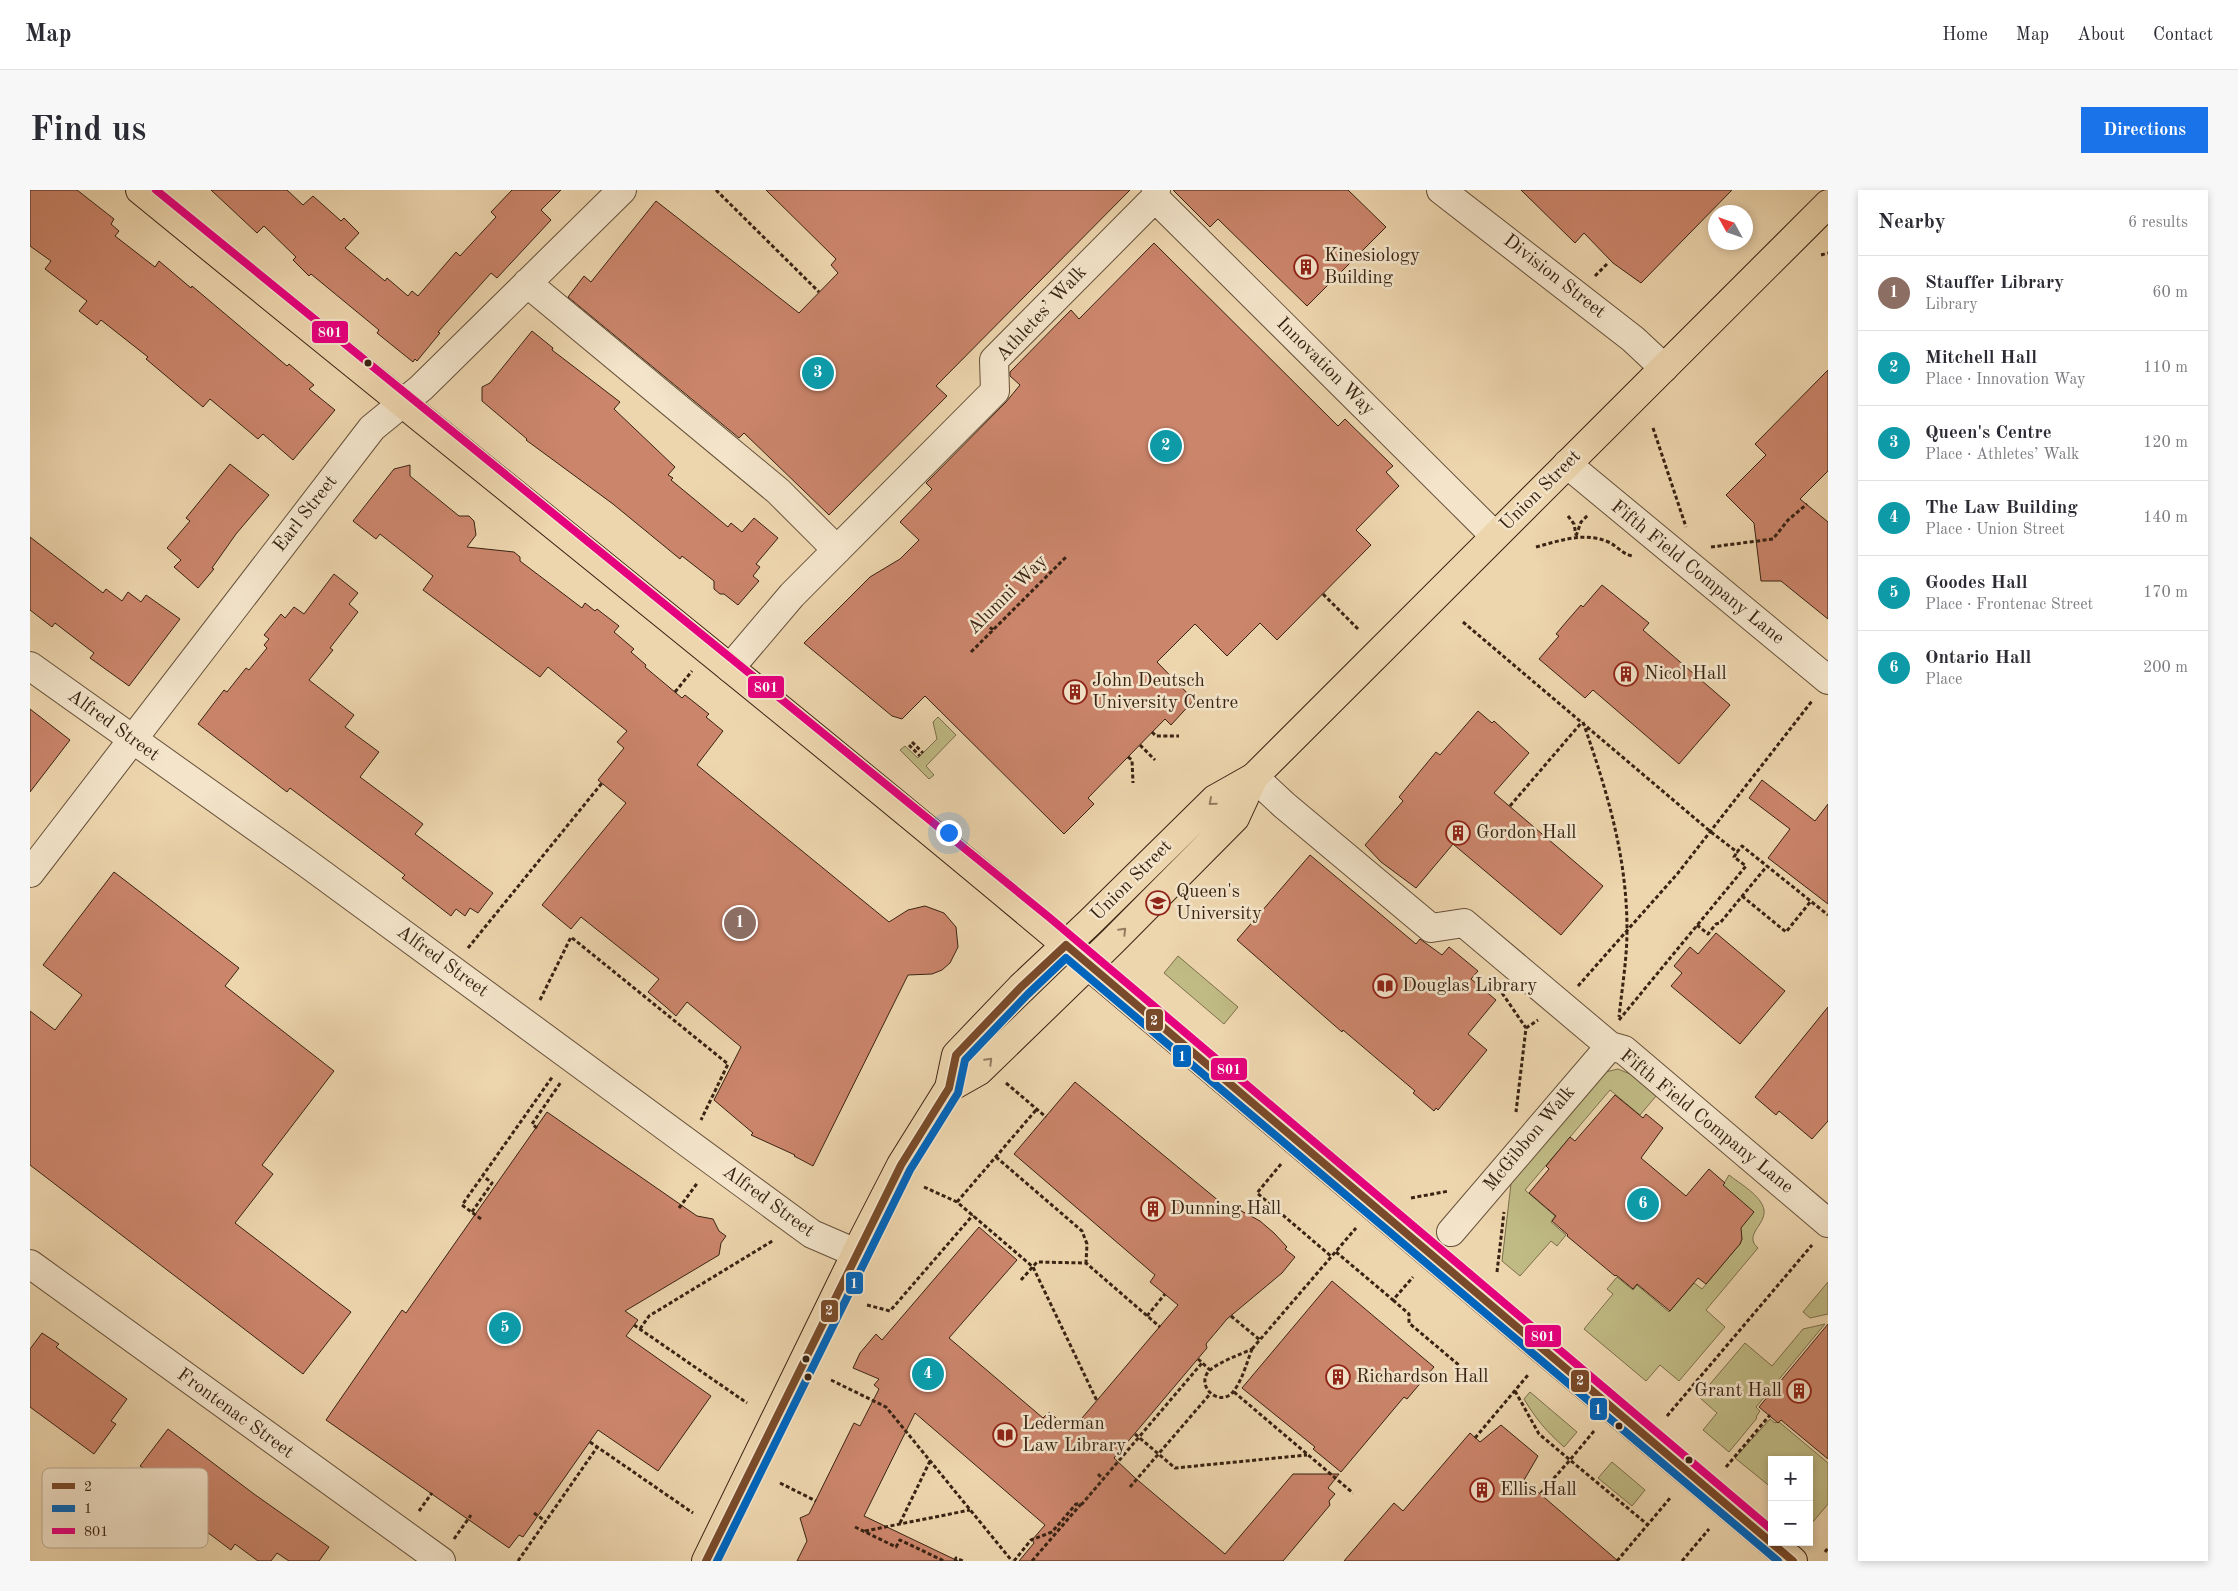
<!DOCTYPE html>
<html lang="en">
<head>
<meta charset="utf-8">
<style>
  body { margin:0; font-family:"Old Standard TT",serif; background:#f7f7f7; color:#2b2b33 }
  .controls { position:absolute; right:15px; bottom:15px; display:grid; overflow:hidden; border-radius:0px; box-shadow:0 2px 8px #0003 }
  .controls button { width:45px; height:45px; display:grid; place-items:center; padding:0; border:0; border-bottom:1px solid #e1e1e2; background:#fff; color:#2b2b33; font:25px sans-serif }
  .compass { position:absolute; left:1678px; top:15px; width:45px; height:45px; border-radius:50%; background:#fff; box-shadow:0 2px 8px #0003; rotate:310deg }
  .you { position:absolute; left:918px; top:642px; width:18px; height:18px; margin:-12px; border:4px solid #fff; border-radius:50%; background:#1a73e8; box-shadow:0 0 0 8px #1a73e833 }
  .badge { display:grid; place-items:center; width:32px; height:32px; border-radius:50%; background:#1a73e8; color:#fff; font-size:16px; font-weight:700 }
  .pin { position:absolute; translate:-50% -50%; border:2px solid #fff; box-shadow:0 1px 5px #0006 }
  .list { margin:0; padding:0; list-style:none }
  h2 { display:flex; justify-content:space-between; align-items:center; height:65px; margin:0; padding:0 20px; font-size:21px }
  h2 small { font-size:16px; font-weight:400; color:#7c7c81 }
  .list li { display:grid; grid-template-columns:32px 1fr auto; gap:15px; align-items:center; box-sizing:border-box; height:75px; padding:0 20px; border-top:1px solid #e1e1e2 }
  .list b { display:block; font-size:19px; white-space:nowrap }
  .list p { margin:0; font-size:16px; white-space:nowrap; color:#7c7c81 }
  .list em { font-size:16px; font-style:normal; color:#7c7c81 }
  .map { position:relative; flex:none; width:1798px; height:1371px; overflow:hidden; border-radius:0px }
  header { display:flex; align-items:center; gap:30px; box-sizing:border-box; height:70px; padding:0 25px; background:#fff; border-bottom:1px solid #e1e1e2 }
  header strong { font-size:24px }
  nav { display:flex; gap:28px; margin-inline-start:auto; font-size:18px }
  .intro { display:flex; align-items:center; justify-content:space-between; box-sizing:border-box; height:120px; padding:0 30px }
  h1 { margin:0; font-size:35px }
  .button { padding:12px 22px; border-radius:0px; background:#1a73e8; color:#fff; font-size:18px; font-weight:700 }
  main { display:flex; gap:30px; padding:0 30px }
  aside { flex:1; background:#fff; border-radius:0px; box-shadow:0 2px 8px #0003 }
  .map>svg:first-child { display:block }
</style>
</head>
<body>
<header>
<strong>Map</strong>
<nav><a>Home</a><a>Map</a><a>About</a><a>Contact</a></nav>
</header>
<div class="intro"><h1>Find us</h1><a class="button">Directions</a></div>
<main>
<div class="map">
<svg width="1798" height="1371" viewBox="0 0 1798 1371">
  <rect width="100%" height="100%" fill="#edd5ad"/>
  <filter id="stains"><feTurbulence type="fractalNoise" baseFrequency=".004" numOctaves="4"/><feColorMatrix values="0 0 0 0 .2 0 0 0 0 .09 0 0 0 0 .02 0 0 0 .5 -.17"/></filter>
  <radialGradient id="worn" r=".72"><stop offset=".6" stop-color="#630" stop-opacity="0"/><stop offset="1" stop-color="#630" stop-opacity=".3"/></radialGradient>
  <path fill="#c0bb85" stroke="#7c6f4c" d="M908 527 926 545 896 576 904 585 899 589 870 560 875 556 888 568 907 549 903 532Z
    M1148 766 1208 817 1194 834 1134 783Z
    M1588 879 1600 884 1626 906 1610 925 1580 900 1495 1000 1525 1026 1521 1032 1536 1045 1527 1056 1521 1051 1490 1086 1472 1071 1482 985 1571 883Z
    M1699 985C1709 993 1732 1006 1734 1020 1736 1035 1713 1045 1728 1058L1676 1120 1695 1137 1649 1191 1630 1175 1616 1191 1554 1139 1583 1104 1577 1099 1587 1087 1603 1100 1607 1095 1639 1122 1664 1093 1672 1099 1710 1054 1712 1049 1693 995Z
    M1798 1092V1124L1780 1128 1773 1122Z
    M1795 1134 1726 1217 1730 1221 1726 1227 1727 1228 1699 1262 1673 1240 1687 1223 1669 1207 1715 1153 1742 1176 1773 1139Z
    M1500 1202 1547 1242 1534 1257C1516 1241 1506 1229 1494 1209Z
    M1740 1229 1745 1233 1748 1231 1798 1273V1314L1782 1333 1779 1330V1270H1742V1298L1705 1268Z
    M1582 1272 1615 1300 1602 1316 1568 1288Z"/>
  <path fill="#cb856b" stroke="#392313" d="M0 0H47L84 29 81 34 89 41 85 46 125 77 129 71 161 98 162 96 257 176 259 174 284 195 279 199 305 220 263 270 233 244 228 249 180 209 173 217 116 169 118 167 71 130 67 135 49 121 57 111 15 79 21 71 0 56Z
    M181 0H257L273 15 283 6 311 31 314 28 329 43 315 58 355 91 357 88 378 106 382 101 388 106 426 62 430 66 466 27 461 22 482 0H531L511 20 521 30 467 88 461 83 408 142 410 143 387 171 385 169 383 172 347 143 349 140 281 84 279 86 263 70 266 67 234 36 227 43Z
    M736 0H1100L906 196 917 206 799 325 714 243 709 248 538 107 554 86 561 92 626 11 769 123 808 83 801 75 806 69Z
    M1143 0H1318L1356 37 1277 116 1188 29 1180 37Z
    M1491 0H1702L1611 93 1583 73 1554 43 1545 53Z
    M1124 53 1308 236 1315 229 1363 276 1356 282 1369 296 1326 340 1341 355 1247 450 1230 433 1197 466 1165 434 1127 472 1164 510 1141 535 1135 529 1058 608 1064 614 1034 644 895 506 872 529 862 526 774 453 840 387 870 369 889 350 870 332 902 299 896 293 976 212 990 195 980 186V182L1041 120 1049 129Z
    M502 141 523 158 522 160 590 212 584 219 645 277 638 285 643 288 641 290 698 337 701 333 712 342 724 328 748 348 726 374 730 377 723 386 729 391 708 415 694 404H690L684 399V391L652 366 650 369 583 314 496 250 497 249 452 211V197L460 193Z
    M1798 180V281L1770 309 1798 332V429L1751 391H1731L1724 333 1696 305 1736 265 1725 254Z
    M200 274 239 305 206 344 182 378 184 379 168 398 144 377 151 370 137 358 160 331 156 328Z
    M380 275V286L429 326H439L444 331 446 345 437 357 484 362 490 367V371L552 418 555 413 565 421 567 419 589 436 584 442 604 459 601 462 616 475 615 477 652 508 655 505 679 524 676 527 693 541 667 575 859 732 878 720 895 716 914 723 926 737 928 757 920 773 912 780 902 784 878 785 783 976 764 966 765 965 721 945 723 943 684 910 711 857 657 812 646 826 636 817 618 802 629 789 551 727 541 739 512 715 596 613 568 590 594 558 587 552 597 541 518 477 510 487 393 400 403 386 350 344 346 349 323 331 364 279Z
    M0 347 73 403 76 399 92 411 98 402 111 412 116 405 150 429 99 496 60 468 64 463 25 433 22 437 0 420Z
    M304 384 328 403 319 414 328 422 300 458 303 460 279 490 324 525 315 537 349 562 330 587 393 634 385 644 463 703 448 723 440 718 435 726 426 719 421 726 372 688 375 685 337 656 260 598 257 602 168 534 194 500 197 502 216 478 219 480 237 458 234 455 239 449 234 445 251 424 255 428 264 417 274 424Z
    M1572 395 1619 433 1613 440 1700 515 1649 574 1563 500 1555 508 1509 469 1529 446 1526 444 1537 431 1551 415 1553 417Z
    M0 519 40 550 0 602Z
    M1448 521 1462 533 1464 531 1499 563 1464 603 1573 696 1531 745 1423 654 1386 698 1351 672 1335 655 1373 611 1369 607 1406 562 1410 565Z
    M1732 590 1785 631 1798 614V714L1738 668 1760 639 1719 608Z
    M1280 665 1386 754 1390 749 1412 765 1419 757 1448 781 1441 789 1466 810 1438 844 1457 860 1408 920 1406 918 1404 921 1383 903 1385 901 1313 840 1312 842 1207 750Z
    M84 682 209 778 195 796 304 881 232 975 243 984 205 1033 321 1122 273 1184 0 975V821L25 840 52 805 13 775Z
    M1686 743 1755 801 1710 854 1641 796 1652 783 1644 776 1660 757 1668 764Z
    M1798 817V931L1782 949 1749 921 1746 925 1725 907Z
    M1045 892 1201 1021 1204 1017 1230 1031 1244 1043 1257 1057 1255 1059 1265 1067 1252 1083 1197 1129 1176 1154 1177 1158 1084 1268 1104 1287 1195 1364 1263 1284H1309L1298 1298 1305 1304 1299 1311 1300 1315 1253 1371H989L1004 1353 1002 1350 1015 1335 885 1223 834 1326 928 1371H767L777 1351 770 1328 779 1324 824 1233 830 1236 849 1199 844 1195 849 1189 823 1178 830 1163 846 1144 852 1150 949 1037 987 1070 919 1148 1013 1228 1019 1222 1041 1241 1148 1115 1120 1092 1125 1085 984 964Z
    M1585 905 1613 928 1616 924 1633 938 1611 968 1656 1006 1679 979 1695 993 1693 995 1724 1022 1711 1038 1712 1049 1710 1054 1676 1094 1668 1088 1640 1121 1607 1094 1603 1099 1586 1085 1585 1086 1537 1046 1538 1045 1522 1031 1526 1026 1499 1003 1519 979 1516 976 1540 947 1545 951Z
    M517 922 667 1026 683 1029 689 1041 696 1046 691 1053 689 1065 595 1121 608 1130 596 1146 681 1206 628 1281 568 1240 493 1347 489 1345 479 1358 296 1230 372 1120 376 1123Z
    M1302 1091 1404 1177 1377 1209 1374 1207 1311 1282 1283 1259 1285 1257 1212 1198Z
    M1798 1134V1269L1751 1230 1748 1233 1729 1217Z
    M12 1143 29 1154 26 1157 97 1209 81 1231 86 1234 64 1264 0 1217V1159Z
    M1471 1235 1508 1266 1494 1290 1588 1371H1314L1364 1313 1373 1321 1440 1243 1450 1252Z
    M138 1239 224 1304 299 1357 289 1371H259L247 1363 241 1371H228L205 1354 201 1360 137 1312 141 1307 121 1292 125 1286 110 1276Z"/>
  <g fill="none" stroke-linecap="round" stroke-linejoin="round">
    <g stroke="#66503a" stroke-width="30">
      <path id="minor" d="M1411 0 1603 149 1634 178
        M1125 8 1465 346
        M497 93 748 301 807 360
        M1537 274 1798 490
        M0 476 278 674 782 1044 826 1063
        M700 478 762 405 965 201 964 170 1125 8 1126 0
        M1224 587 1254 615 1401 738 1434 733 1580 856 1594 860 1798 1033
        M0 683 342 238 391 198 592 0
        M1421 1042 1580 856
        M0 1074 411 1371"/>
    </g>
    <g stroke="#392313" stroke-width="30">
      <path id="major" d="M110 0C418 252 731 499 1036 755
        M1058 775 1763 1371
        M919 898 949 881 1083 751 1205 628 1224 587
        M676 1371 833 1049 871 975 919 898 926 865 991 797 1060 732 1185 609 1224 587 1798 14"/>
    </g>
    <path stroke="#392313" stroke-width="3" stroke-dasharray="4 2.5" stroke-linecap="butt" d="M686 0 789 102
      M1791 65 1798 63
      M1565 86 1577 74
      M1623 238 1656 337
      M1538 326 1544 334 1546 345
      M1546 346 1551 332 1558 325
      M1506 357C1529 351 1552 342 1576 351 1587 355 1591 364 1603 366
      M1681 357 1743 349 1758 330 1777 314
      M1293 404 1328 439
      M1433 432 1681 642 1707 662 1712 656 1798 725
      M955 433 963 440
      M941 462 1036 367
      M645 502 662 481
      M1553 532C1577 601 1597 666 1597 740 1597 769 1592 798 1589 827
      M1122 542 1126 546H1149
      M882 552 893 563
      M879 555 890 566
      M1110 555 1125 570
      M1098 567 1102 570 1103 593
      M1480 616 1552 532
      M1712 706 1756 742 1781 711
      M1667 735 1678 744 1686 734 1690 733 1737 676
      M438 758 572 593
      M1548 796 1648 683 1782 511
      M1472 803 1496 838 1486 922
      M510 810 541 747 698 874 671 930
      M1589 830 1716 676 1704 667 1707 662
      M1496 838 1508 830
      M976 893 1016 927
      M507 938 502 934 531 892
      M966 967 1052 1041 1057 1054 1056 1073
      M1251 974 1227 1003 1302 1067
      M894 997 927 1012 1003 1077 1067 1211
      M1381 1008 1419 1001
      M927 1012 1006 920
      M649 1018 668 992
      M442 1022 462 993 453 986
      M451 1029 432 1015 523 886
      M1306 1062 1363 1110 1383 1087
      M1467 1082 1474 1022
      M991 1090 1007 1072 1056 1073 1130 1137
      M1363 1110 1379 1124V1133L1430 1176
      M837 1115 860 1121 943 1025
      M1117 1126 1135 1104
      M1201 1126 1230 1150
      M604 1135 717 1213
      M610 1139 619 1126 744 1050
      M1222 1159 1326 1038
      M1222 1159C1217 1172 1212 1191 1203 1202 1189 1218 1164 1195 1180 1180 1191 1171 1209 1165 1222 1159Z
      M1168 1169 1180 1180
      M801 1190 856 1217 982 1371
      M1485 1201 1509 1244 1540 1270 1510 1304
      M1204 1202 1323 1303
      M1637 1226 1782 1055
      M1564 1241 1540 1270 1618 1335
      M1105 1244 1145 1278 1277 1265
      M1445 1248 1498 1185
      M560 1252 663 1323
      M1696 1277 1740 1225
      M1068 1284 1073 1289
      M750 1293 786 1311
      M1100 1297 1180 1204
      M389 1321 402 1303
      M504 1323 515 1331
      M870 1333 900 1271
      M825 1337 866 1357 870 1350 914 1371
      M835 1341 940 1320
      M424 1349 441 1325
      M1795 1362 1798 1358
      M488 1371 568 1256
      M925 1371 926 1368 933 1371
      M984 1371 1001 1350 1022 1342 1046 1314H1052L1172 1173
      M1002 1371 1051 1314
      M1587 1371 1641 1307
      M1652 1371 1679 1339"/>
    <use href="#minor" stroke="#f3e4ca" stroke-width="28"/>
    <use href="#major" stroke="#edd5ad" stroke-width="28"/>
    <g stroke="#f3e4ca" stroke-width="11">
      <path id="bus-1" d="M676 1371 871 975 919 898 926 865 991 797 1036 755 1763 1371"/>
    </g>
    <g stroke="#f3e4ca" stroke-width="11">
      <path id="bus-2" d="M687 1371 880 980 928 903 935 870 998 804 1036 768 1748 1371"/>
    </g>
    <g stroke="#f3e4ca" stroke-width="11">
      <path id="bus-3" d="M126 0 1020 728 1742 1340"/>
    </g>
    <use href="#bus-1" stroke="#7a4b2a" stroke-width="8"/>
    <use href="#bus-2" stroke="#0065bd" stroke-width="8"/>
    <use href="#bus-3" stroke="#e5007d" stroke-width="8"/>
  </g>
  <defs><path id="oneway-chevron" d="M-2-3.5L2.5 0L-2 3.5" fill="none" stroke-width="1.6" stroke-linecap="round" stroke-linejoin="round" transform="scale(1.25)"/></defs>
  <g stroke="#937c60">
    <use href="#oneway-chevron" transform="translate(1182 612) rotate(139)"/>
    <use href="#oneway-chevron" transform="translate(1093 741) rotate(-45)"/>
    <use href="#oneway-chevron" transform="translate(959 871) rotate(-45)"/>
  </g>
  <defs>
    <g id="building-ring" transform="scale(1.25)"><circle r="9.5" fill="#f3e4ca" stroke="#8f2418" stroke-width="1.5"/><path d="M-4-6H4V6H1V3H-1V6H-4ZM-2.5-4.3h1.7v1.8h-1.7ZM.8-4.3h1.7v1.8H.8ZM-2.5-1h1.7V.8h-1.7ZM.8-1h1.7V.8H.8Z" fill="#8f2418"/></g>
    <g id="university-ring" transform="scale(1.25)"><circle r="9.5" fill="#f3e4ca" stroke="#8f2418" stroke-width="1.5"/><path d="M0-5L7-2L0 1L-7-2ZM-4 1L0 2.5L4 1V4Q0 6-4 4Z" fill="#8f2418"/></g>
    <g id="library-ring" transform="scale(1.25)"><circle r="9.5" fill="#f3e4ca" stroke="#8f2418" stroke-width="1.5"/><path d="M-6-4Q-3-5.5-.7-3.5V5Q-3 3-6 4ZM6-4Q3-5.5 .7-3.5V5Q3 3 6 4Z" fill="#8f2418"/></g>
  </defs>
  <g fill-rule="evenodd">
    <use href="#building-ring" x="1276" y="77"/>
    <use href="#building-ring" x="1596" y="484"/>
    <use href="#building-ring" x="1045" y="502"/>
    <use href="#building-ring" x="1428" y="643"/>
    <use href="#university-ring" x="1128" y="713"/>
    <use href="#library-ring" x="1355" y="796"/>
    <use href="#building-ring" x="1123" y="1019"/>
    <use href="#building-ring" x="1308" y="1187"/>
    <use href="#building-ring" x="1769" y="1201"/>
    <use href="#library-ring" x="975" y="1245"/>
    <use href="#building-ring" x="1452" y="1300"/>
  </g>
  <g fill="#392313" stroke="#f3e4ca" stroke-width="2">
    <circle cx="338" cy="173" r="4.5"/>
    <circle cx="776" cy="1169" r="4.5"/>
    <circle cx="778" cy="1187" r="4.5"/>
    <circle cx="1589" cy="1236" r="4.5"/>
    <circle cx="1659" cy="1270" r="4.5"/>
  </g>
  <g text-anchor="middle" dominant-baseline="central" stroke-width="5" stroke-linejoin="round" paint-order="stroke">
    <g font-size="19" fill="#392313" stroke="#f3e4ca" text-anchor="start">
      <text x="1294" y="66">Kinesiology<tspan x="1294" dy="22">Building</tspan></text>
      <text x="1614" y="484">Nicol Hall</text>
      <text x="1062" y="491">John Deutsch<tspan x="1062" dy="22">University Centre</tspan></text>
      <text x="1446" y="643">Gordon Hall</text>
      <text x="1146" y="702">Queen's<tspan x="1146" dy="22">University</tspan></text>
      <text x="1372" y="796">Douglas Library</text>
      <text x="1140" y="1019">Dunning Hall</text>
      <text x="1326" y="1187">Richardson Hall</text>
      <text x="1752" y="1201" text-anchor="end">Grant Hall</text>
      <text x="992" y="1234">Lederman<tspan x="992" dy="22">Law Library</tspan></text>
      <text x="1470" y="1300">Ellis Hall</text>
    </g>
    <g font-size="19" fill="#392313" stroke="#f3e4ca">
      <text transform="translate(1524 87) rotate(38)">Division Street</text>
      <text transform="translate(1012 124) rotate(-47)">Athletes’ Walk</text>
      <text transform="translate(1295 177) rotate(45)">Innovation Way</text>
      <text transform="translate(1511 301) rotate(-45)">Union Street</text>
      <text transform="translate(276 324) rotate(-52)">Earl Street</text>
      <text transform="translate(1667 383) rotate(39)">Fifth Field Company Lane</text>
      <text transform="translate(978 405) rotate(-45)">Alumni Way</text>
      <text transform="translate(83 536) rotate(36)">Alfred Street</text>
      <text transform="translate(1102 691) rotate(-45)">Union Street</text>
      <text transform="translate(412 772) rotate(36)">Alfred Street</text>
      <text transform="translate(1676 932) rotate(39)">Fifth Field Company Lane</text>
      <text transform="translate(1500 949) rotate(-50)">McGibbon Walk</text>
      <text transform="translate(738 1012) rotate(36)">Alfred Street</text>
      <text transform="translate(205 1224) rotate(36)">Frontenac Street</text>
    </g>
  </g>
  <rect x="12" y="1278" width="166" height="80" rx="8" fill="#f3e4ca" stroke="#bbaa93" stroke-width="1"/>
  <rect x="22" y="1293" width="23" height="6" fill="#7a4b2a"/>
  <rect x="22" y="1315" width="23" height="7" fill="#0065bd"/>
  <rect x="22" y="1338" width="23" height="6" fill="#e5007d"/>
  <g font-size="14" fill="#392313">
    <text x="54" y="1301">2</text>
    <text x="54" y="1323">1</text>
    <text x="54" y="1346">801</text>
  </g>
  <g stroke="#f3e4ca" stroke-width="2">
    <rect x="281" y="130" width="38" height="24" rx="5" fill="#e5007d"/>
    <rect x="717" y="485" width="38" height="24" rx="5" fill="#e5007d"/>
    <rect x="1115" y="818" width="19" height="24" rx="5" fill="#7a4b2a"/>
    <rect x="1142" y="854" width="20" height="24" rx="5" fill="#0065bd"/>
    <rect x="1180" y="867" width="38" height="24" rx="5" fill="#e5007d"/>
    <rect x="815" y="1081" width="19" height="24" rx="5" fill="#0065bd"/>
    <rect x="790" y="1109" width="19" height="24" rx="5" fill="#7a4b2a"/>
    <rect x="1494" y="1134" width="38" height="24" rx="5" fill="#e5007d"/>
    <rect x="1540" y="1179" width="20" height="24" rx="5" fill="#7a4b2a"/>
    <rect x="1559" y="1207" width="19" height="24" rx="5" fill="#0065bd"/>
  </g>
  <g font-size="14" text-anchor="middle" font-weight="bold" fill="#fff">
    <text x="300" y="147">801</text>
    <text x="736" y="502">801</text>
    <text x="1124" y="835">2</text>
    <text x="1152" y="871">1</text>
    <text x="1199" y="884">801</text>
    <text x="824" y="1098">1</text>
    <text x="799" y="1125">2</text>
    <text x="1513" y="1151">801</text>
    <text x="1550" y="1195">2</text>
    <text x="1568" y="1224">1</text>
  </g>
  <rect width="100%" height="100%" filter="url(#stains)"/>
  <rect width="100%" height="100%" fill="url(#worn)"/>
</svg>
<div class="controls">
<button>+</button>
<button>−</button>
</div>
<svg class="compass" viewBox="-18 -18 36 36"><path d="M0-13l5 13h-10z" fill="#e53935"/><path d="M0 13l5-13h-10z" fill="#7c7c81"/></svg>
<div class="you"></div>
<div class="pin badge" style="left:710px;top:733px;background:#8d6e63">1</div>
<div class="pin badge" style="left:1136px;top:256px;background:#0f9aa8">2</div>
<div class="pin badge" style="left:788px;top:183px;background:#0f9aa8">3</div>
<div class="pin badge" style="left:898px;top:1184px;background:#0f9aa8">4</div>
<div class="pin badge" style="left:475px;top:1138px;background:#0f9aa8">5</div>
<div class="pin badge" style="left:1613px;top:1014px;background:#0f9aa8">6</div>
</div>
<aside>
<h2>Nearby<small>6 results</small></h2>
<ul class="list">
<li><span class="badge" style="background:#8d6e63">1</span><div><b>Stauffer Library</b><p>Library</p></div><em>60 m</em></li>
<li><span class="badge" style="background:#0f9aa8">2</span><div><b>Mitchell Hall</b><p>Place · Innovation Way</p></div><em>110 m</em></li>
<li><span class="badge" style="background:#0f9aa8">3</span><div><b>Queen's Centre</b><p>Place · Athletes’ Walk</p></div><em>120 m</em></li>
<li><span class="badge" style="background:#0f9aa8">4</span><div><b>The Law Building</b><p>Place · Union Street</p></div><em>140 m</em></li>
<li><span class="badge" style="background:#0f9aa8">5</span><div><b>Goodes Hall</b><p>Place · Frontenac Street</p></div><em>170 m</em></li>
<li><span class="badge" style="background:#0f9aa8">6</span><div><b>Ontario Hall</b><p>Place</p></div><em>200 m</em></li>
</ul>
</aside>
</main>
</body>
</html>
